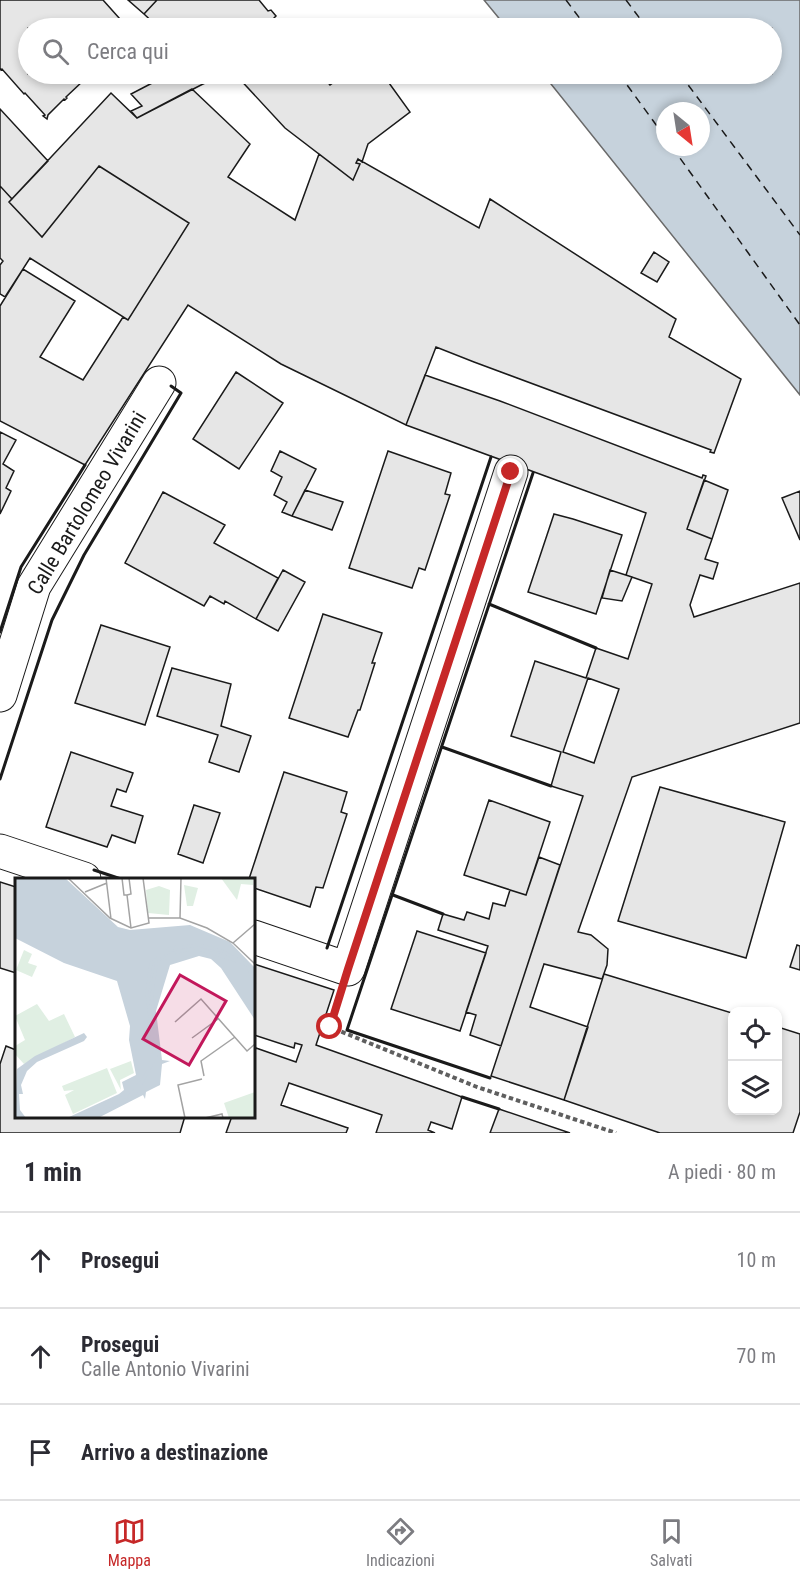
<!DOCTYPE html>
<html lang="it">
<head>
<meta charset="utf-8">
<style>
  body { margin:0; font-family:"Roboto Condensed",sans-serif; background:#f7f7f7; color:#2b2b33 }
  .controls { position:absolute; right:18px; bottom:18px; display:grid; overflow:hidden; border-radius:12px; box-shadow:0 3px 9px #0003 }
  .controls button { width:54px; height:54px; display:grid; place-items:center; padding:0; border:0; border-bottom:2px solid #e1e1e2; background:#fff; color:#2b2b33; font:30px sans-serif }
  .compass { position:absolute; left:656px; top:102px; width:54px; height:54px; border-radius:50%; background:#fff; box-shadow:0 3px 9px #0003; rotate:150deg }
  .stop { position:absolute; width:18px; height:18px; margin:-14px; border:4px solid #c62828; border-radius:50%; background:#fff }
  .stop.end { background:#c62828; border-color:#fff; box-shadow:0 2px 6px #0008 }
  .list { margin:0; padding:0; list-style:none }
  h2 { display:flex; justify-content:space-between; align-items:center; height:78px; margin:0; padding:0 24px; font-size:26px }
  h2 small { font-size:20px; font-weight:400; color:#7c7c81 }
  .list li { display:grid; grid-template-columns:39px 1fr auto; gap:18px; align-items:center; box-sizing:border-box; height:96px; padding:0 24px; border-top:2px solid #e1e1e2 }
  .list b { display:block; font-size:22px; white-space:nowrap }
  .list p { margin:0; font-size:20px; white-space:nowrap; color:#7c7c81 }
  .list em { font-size:20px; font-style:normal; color:#7c7c81 }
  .icon { flex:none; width:33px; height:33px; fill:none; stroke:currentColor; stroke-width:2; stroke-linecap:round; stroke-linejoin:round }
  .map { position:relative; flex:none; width:800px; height:1133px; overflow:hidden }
  .search { position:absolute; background:#fff; box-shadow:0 3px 9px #0003; left:18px; right:18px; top:18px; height:66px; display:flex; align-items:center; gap:15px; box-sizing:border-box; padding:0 21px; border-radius:33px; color:#7c7c81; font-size:22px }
  .sheet { height:366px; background:#fff }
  nav { display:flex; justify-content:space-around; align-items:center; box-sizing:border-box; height:84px; border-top:2px solid #e1e1e2; background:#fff; font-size:16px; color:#7c7c81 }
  nav a { display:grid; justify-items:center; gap:3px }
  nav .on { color:#c62828 }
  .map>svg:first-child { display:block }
</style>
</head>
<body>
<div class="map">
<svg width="800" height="1133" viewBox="0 0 800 1133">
  <rect width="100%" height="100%" fill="#fff"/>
  <path fill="#c6d2dc" stroke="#6a6a6a" stroke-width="1.5" fill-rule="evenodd" d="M484 0H800V395L543 74H772V28H507ZM665 111H701V147H665Z"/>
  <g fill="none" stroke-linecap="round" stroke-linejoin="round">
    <path stroke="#1a1a1a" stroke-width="1.5" stroke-dasharray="8 6" stroke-linecap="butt" d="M566 0 587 28
      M626 0 647 28
      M619 74 665 137
      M680 74 800 235
      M672 147 800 325"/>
  </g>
  <path fill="#e6e6e6" stroke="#1a1a1a" stroke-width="1.5" fill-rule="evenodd" d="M0 0H103L128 28H28V74H90L86 78 88 79 85 81 84 80 66 97 67 98 65 100 64 99 48 115 47 119 43 116 45 115 25 93 24 94 2 69 1 70 0 68Z
    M128 0H157L144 14Z
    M157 0H259L268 11 271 10 276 16 274 18 283 28H159L144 14Z
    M152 74H193L203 84 137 118 131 111 142 106 131 94 158 80Z
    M193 74H224L203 84Z
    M235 74H321L330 85 345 74H380L382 77 384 76 410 112 368 144 362 162 358 159 356 163 360 164 353 180 285 128Z
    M192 89 250 144 228 177 295 220 319 154 353 180 360 164 356 163 358 159 479 228 490 199 676 319 669 337 741 379 714 453 710 452 711 450 474 362 436 347 406 425 281 364 188 305 85 465 0 421V306L23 269 75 301 40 357 83 380 123 317 128 320 189 223 99 166 42 237 9 202 111 93 137 118Z
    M0 109 48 161 12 199 0 186Z
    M99 166 189 223 128 320 30 258 5 297 0 294V265L3 261 0 258V186L12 199 9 202 42 237Z
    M654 252 669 262 657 282 641 273Z
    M236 372 283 403 239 469 193 439Z
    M425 375 500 401 702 478 703 475 706 476 687 529 712 539 705 559 718 563 713 579 700 575 690 605 694 617 800 583V723L632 777 578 932 591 935 608 949 607 965 602 979 544 964 530 1007 588 1027 564 1100 491 1076 583 796 551 786 561 752 511 736 535 661 586 678 596 648 628 659 652 584 626 575 646 513 406 425ZM588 678 619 689 594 763 563 752Z
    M0 432 16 440 3 464 14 471 6 488 11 491 0 514Z
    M280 451 316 469 292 516 282 512 287 502 274 495 282 477 271 471Z
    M388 451 451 473 445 494 450 495 425 570 419 568 412 588 349 568Z
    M704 480 728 490 712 539 687 529Z
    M305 490 343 502 332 530 292 516Z
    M800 491V540L782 498Z
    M163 492 225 525 214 543 278 578 256 619 225 601 224 604 210 596 204 606 125 563Z
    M554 514 573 519 622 535 596 614 528 592Z
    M283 570 305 582 278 631 256 619Z
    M610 570 632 577 622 601 602 598Z
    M323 614 382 633 372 663H375L360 710H358L348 737 289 718Z
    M101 625 170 647 145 725 75 703Z
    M172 668 231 684 221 726 251 736 239 772 209 762 218 735 157 716Z
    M71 752 133 773 126 792 117 789 111 806 143 816 135 843 112 835 107 847 46 827Z
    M284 772 347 792 341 812 347 814 323 888 316 887 310 907 254 888V879H249Z
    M660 787 785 822 746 958 618 921Z
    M489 800 550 822 526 895 464 875Z
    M194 805 220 813 203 863 178 854Z
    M539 857 560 865 501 1046 470 1035 476 1015 466 1012 488 946 438 930 443 914 464 920 467 912 489 919 493 903 505 906 510 890 526 895Z
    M0 882 16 887V973L0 968Z
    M417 931 486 953 460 1031 391 1009Z
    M797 945 800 946V970L790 967Z
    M254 964 334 990 316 1045 462 1097 452 1129 431 1122 428 1130 435 1133H376L382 1115 289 1083 281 1105 348 1128 346 1133H226L232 1116H254V1053L256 1048 296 1062 302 1045 295 1043 294 1048 254 1035Z
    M604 974 732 1013V1110H778V1027L800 1034V1112L793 1133H660L564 1100Z
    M6 1046 16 1050V1116H185L180 1133H0V1064Z
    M499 1109 570 1133H490Z"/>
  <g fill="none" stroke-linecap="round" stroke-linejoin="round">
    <g stroke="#1a1a1a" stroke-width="35">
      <path id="street" d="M0 695 34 586 159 383
        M0 851 84 879
        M254 937 348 969 511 472"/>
    </g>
    <path stroke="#5f5f5f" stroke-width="4" stroke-dasharray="4.5 3" stroke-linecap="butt" d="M335 1010 330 1027 477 1087 616 1133"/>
    <use href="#street" stroke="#fff" stroke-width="33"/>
    <path stroke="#1a1a1a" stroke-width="3" d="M489 604 596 648
      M0 632 21 567 85 465
      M442 747 551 786
      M0 779 52 620 84 555 181 393 171 386
      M94 870 121 879
      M393 895 443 914
      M327 948 491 457
      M490 1078 347 1030 533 473
      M462 1097 499 1109"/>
  </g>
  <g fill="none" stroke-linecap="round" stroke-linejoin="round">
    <path stroke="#c62828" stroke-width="8" d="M330 1027 348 969 511 472"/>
  </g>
  <g text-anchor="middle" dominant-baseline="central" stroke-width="4.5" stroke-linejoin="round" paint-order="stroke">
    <g font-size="21" fill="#1a1a1a" stroke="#fff">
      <text transform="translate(87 503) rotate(-59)">Calle Bartolomeo Vivarini</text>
    </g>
  </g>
  <g transform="translate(15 878)">
    <rect width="240" height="240" fill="#fff"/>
    <path d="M206 0H238V7L226 6 222 22ZM169 7 183 10 178 28H172ZM144 8 155 12 154 37 133 35 131 12ZM9 72 17 76 13 85 22 88 17 99 1 92ZM22 126 34 143 49 136 60 159 9 186 0 176V168L10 162 0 138ZM116 183 119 195 105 202 106 212 95 191ZM92 190 102 215 58 236 50 217 59 212 49 213 47 208ZM240 214V239L214 240 209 225Z" fill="#e0efe3"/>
    <path d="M0 0H50L103 49 115 52 175 47 215 64 240 90V142L206 90 196 81 184 78 155 87 141 133 147 182 155 183 147 186 145 207 131 214 130 221 128 217 83 240H52L104 216 109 212 107 204 121 197 114 162 115 148 102 103 49 85 0 60ZM69 155 72 159 69 163 22 184 12 193 6 207 8 216H4L5 232 11 240H0L2 191 20 178Z" fill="#c6d2dc"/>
    <path fill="none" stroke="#c6d2dc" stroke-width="3" d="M232 87 240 106M70 240 93 224 116 217 130 199 139 176 132 115 136 85 156 70 183 67 207 73 232 87M78 240 119 219 142 176 137 117 141 87 158 75 181 70 228 85"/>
    <path fill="none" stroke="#a3a3a3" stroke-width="1.5" d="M53 0 95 40 116 50 134 45 128 0M91 0 96 41M107 0 109 17H112M70 14 92 5M112 17 116 50M112 17 116 16 114 0M133 40H165L192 50 218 65 240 86M165 40 166 0M218 65 240 46V0M160 144 186 121 232 173 240 166M177 160 203 141M189 198 186 183 220 159M170 240 163 207 187 201M190 240 207 236 208 240"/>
    <path fill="#c2185b" fill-opacity="0.15" stroke="#c2185b" stroke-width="3" d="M165 97 211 123 174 187 128 161Z"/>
    <rect width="240" height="240" fill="none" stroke="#1a1a1a" stroke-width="3"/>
  </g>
</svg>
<div class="controls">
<button><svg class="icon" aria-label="locate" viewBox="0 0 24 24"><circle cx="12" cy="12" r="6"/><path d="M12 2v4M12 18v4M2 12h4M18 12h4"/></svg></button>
<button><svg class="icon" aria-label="layers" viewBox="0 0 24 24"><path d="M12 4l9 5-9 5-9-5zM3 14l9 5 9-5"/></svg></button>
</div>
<svg class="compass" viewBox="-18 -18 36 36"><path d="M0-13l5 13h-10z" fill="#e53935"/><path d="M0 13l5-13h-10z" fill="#7c7c81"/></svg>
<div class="stop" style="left:330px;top:1027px"></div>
<div class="stop end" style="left:511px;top:472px"></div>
<div class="search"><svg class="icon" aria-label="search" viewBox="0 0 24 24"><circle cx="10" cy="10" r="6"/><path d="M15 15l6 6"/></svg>Cerca qui</div>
</div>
<section class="sheet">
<h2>1 min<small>A piedi · 80 m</small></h2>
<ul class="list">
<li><svg class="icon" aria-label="ahead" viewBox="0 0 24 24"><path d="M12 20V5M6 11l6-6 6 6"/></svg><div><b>Prosegui</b></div><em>10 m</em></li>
<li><svg class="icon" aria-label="ahead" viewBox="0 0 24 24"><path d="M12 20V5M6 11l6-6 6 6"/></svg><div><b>Prosegui</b><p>Calle Antonio Vivarini</p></div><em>70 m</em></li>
<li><svg class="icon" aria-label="arrive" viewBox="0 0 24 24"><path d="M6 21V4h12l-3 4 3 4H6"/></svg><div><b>Arrivo a destinazione</b></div></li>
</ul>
</section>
<nav>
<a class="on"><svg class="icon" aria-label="map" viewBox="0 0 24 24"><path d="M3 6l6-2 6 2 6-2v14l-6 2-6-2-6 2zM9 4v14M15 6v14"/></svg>Mappa</a>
<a><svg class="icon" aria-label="directions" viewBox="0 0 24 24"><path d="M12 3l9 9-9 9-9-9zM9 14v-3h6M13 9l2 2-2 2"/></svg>Indicazioni</a>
<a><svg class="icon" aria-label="saved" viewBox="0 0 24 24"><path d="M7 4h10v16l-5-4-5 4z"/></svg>Salvati</a>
</nav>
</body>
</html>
